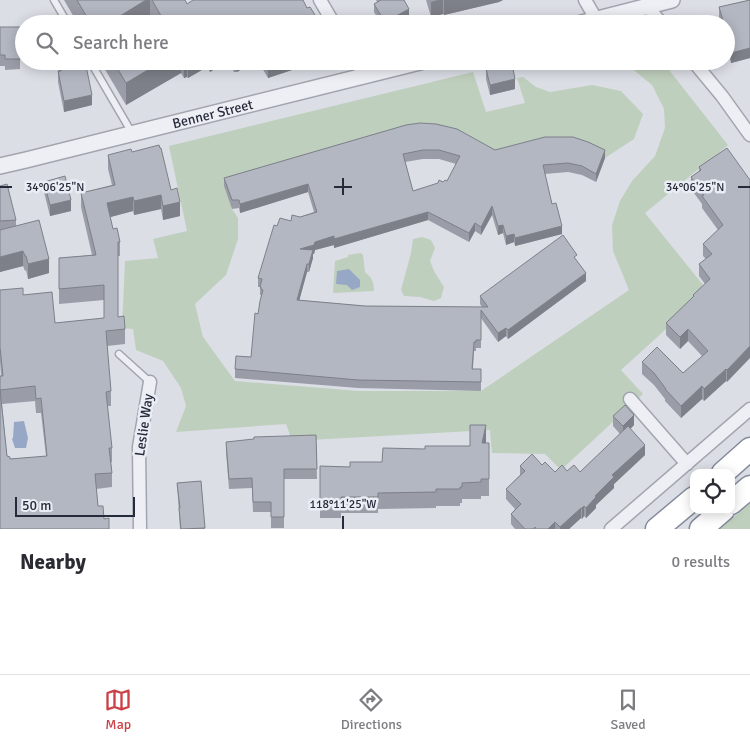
<!DOCTYPE html>
<html lang="en">
<head>
<meta charset="utf-8">
<style>
  body { margin:0; font-family:Signika,sans-serif; background:#f7f7f7; color:#2b2b33 }
  .controls { position:absolute; right:15px; bottom:15px; display:grid; overflow:hidden; border-radius:10px; box-shadow:0 2px 12px #0003 }
  .controls button { width:45px; height:45px; display:grid; place-items:center; padding:0; border:0; border-bottom:1px solid #e1e1e2; background:#fff; color:#2b2b33; font:25px sans-serif }
  .scale { position:absolute; left:15px; bottom:12px; width:120px; box-sizing:border-box; padding-left:5px; border:2px solid #262b3b; border-top:0; font-size:14px; line-height:18px; white-space:nowrap; color:#262b3b; -webkit-text-stroke:4px #ebedf4; paint-order:stroke }
  .list { margin:0; padding:0; list-style:none }
  h2 { display:flex; justify-content:space-between; align-items:center; height:65px; margin:0; padding:0 20px; font-size:21px }
  h2 small { font-size:16px; font-weight:400; color:#7c7c81 }
  .icon { flex:none; width:28px; height:28px; fill:none; stroke:currentColor; stroke-width:2; stroke-linecap:round; stroke-linejoin:round }
  .map { position:relative; flex:none; width:750px; height:529px; overflow:hidden }
  .search { position:absolute; background:#fff; box-shadow:0 2px 12px #0003; left:15px; right:15px; top:15px; height:55px; display:flex; align-items:center; gap:12px; box-sizing:border-box; padding:0 18px; border-radius:28px; color:#7c7c81; font-size:19px }
  .sheet { height:145px; background:#fff }
  nav { display:flex; justify-content:space-around; align-items:center; box-sizing:border-box; height:70px; border-top:1px solid #e1e1e2; background:#fff; font-size:14px; color:#7c7c81 }
  nav a { display:grid; justify-items:center; gap:2px }
  nav .on { color:#cb4046 }
  .map>svg:first-child { display:block }
</style>
</head>
<body>
<div class="map">
<svg width="750" height="529" viewBox="0 0 750 529">
  <rect width="100%" height="100%" fill="#dcdee6"/>
  <path fill="#bfcfbd" d="M615 61H662L728 145 645 213 708 291 621 370 643 394 561 470 545 454 492 453 490 430 292 441 286 424 176 432 186 406 181 388 163 361 136 350 133 329 122 328 125 261 158 258 153 239 187 231 169 146 473 72 486 112 525 103 517 78 523 77 536 87 550 92 592 85 621 91 643 114 634 139 605 158 588 150 495 158 457 137 225 186 232 209 238 218V239L226 275 195 304 203 337 235 381 359 391H481L629 290 613 251 612 225 620 201 632 181 655 156 665 128 664 109 652 85 630 67Z
    M422 237 431 240 435 248 430 261 434 271 444 287 441 298 434 301 420 297 404 296 401 290 411 253 413 239Z
    M361 253 363 255 365 272C372 278 374 282 374 291L333 293 335 261 348 257V255Z
    M750 503V529H720Z"/>
  <path fill="#96a8c6" d="M349 269 360 280V287L352 290 347 285 336 284 337 271Z
    M24 421 28 438 26 448H15L12 439 13 438 14 422Z"/>
  <g fill="none" stroke-linecap="round" stroke-linejoin="round">
    <g stroke="#a2a5af" stroke-width="9">
      <path id="service" d="M54 0 68 24
        M90 61 132 133
        M119 354 150 382"/>
    </g>
    <g stroke="#a2a5af" stroke-width="15">
      <path id="minor" d="M320 0 334 24
        M585 0 596 19
        M647 6 662 24
        M356 61 365 76
        M693 61 722 96 750 135
        M630 399 687 464
        M140 529 139 447 150 382
        M611 529 750 409"/>
    </g>
    <g stroke="#a2a5af" stroke-width="18">
      <g id="tertiary">
        <path d="M578 24 672 0"/>
        <path id="s1" d="M0 166 26 160 424 61"/>
      </g>
    </g>
    <g stroke="#838a9c" stroke-width="25">
      <path id="motorway" d="M723 473 750 449
        M731 503 750 487
        M657 529 694 498
        M701 529 723 510"/>
    </g>
    <use href="#service" stroke="#eeeff4" stroke-width="6"/>
    <use href="#minor" stroke="#eeeff4" stroke-width="12"/>
    <use href="#tertiary" stroke="#eeeff4" stroke-width="15"/>
    <use href="#motorway" stroke="#fff" stroke-width="22"/>
  </g>
  <path fill="#9a9da7" fill-rule="evenodd" d="M64 0H185L187 4 307 8 320 24H153L150 20 144 24H78Z
    M376 0H404L409 17 397 24H381L374 12V4L377 2Z
    M426 0H503L499 2 444 15 443 14 431 17Z
    M750 0V58L731 63 726 45V24H721L719 17V7Z
    M0 27H20V69L5 70V66H0Z
    M58 61H85L92 105 64 112 58 82V71H59Z
    M100 61H227L210 72 207 67 188 78 187 77 184 78 181 73 126 105Z
    M228 61H254L237 72H234Z
    M258 61H295V69L268 78Z
    M486 69 515 89 490 95 486 79Z
    M406 125 495 150 605 158 596 182 582 175 568 172 545 174 552 204 562 234 515 246 514 242 506 245 503 233 498 235 492 215 481 235 475 231 469 242 428 220 334 248V245L315 250 314 254H313V258L309 272H307L299 300 365 306 482 307 480 304V296L577 261 586 281 508 339 506 336 498 342 481 318V348H476V351H474L473 369H481V391L358 388 235 378V369L251 357 261 297V295H260V287H258V278L277 226 300 217 314 212 308 192 240 213 239 208 232 209 224 186V178ZM423 159H439L456 164 447 181 413 191 405 162Z
    M727 148V382L726 381 704 401 702 399 681 418 665 401V399L654 385 642 374V362L683 373 702 356 688 341 680 349 666 335V323L693 297V295L705 284 699 276V264L706 259 703 256V244L718 230 702 208V204L691 189V177L699 171V167Z
    M132 152 171 190 180 216 163 220 161 209 134 215 133 211 110 217 113 229 120 242V256H118V317L125 329V344L107 346 111 391V406H107L112 448V462H111L112 473V487L96 489 98 506 104 519 0 529V376H1L0 361V290L23 295 55 323 104 318V300L59 304V258L92 255 81 207V193L112 185 108 169V155ZM35 401 36 413H41L46 456 10 459 7 456 2 404Z
    M44 182 71 211 50 216 44 192Z
    M0 186 16 220V226L49 273 28 279 26 270 25 271 23 266 0 272Z
    M613 416 634 425 630 429 645 455 614 484V488L596 505V508L586 518 584 516 582 519 581 518 569 529H515L511 524V514L515 509 506 499V489L520 475V466L542 465 555 472 567 471 580 472 620 434 613 426Z
    M316 435 317 479H284V528H271V512H253L252 488 229 489 226 452V442Z
    M486 442V443H489V496H481V499H462V503H460V506H436V508L378 509V513H341V518H320V466L350 467 382 462 425 449 470 446Z
    M201 481 205 529H180L177 483Z"/>
  <path fill="#7d8088" d="M146 0H150V20L144 24H112V21Z
    M438 0H443V14L431 17V2Z
    M444 0H503L499 2 444 15Z
    M409 9V17L397 24H385V22Z
    M750 48V58L731 63V53Z
    M163 61H181V73L126 105V83Z
    M184 61H187V77L184 78Z
    M188 61H207V67L188 78Z
    M210 61H227L210 72Z
    M237 61H254L237 72Z
    M268 61H295V69L268 78Z
    M515 79V89L490 95V85Z
    M92 95V105L64 112V101Z
    M605 150V158L596 182V174Z
    M308 184V192L240 213V204Z
    M161 195V209L134 215V201Z
    M133 197V211L107 218V203Z
    M71 200V211L50 216V205Z
    M180 202V216L163 220V206Z
    M492 206V215L481 235V227Z
    M428 212V220L334 248V239Z
    M475 223V231L469 242V233Z
    M503 225V233L498 235V226Z
    M562 226V234L515 246V238Z
    M514 234V242L506 245V236Z
    M334 236V245L315 250 314 254H313V258L309 272V264L300 249 315 242Z
    M23 251V266L0 272V257Z
    M49 259V273L28 279V264Z
    M307 264V272L297 309V300Z
    M586 273V281L508 339V330Z
    M506 328V336L498 342V333Z
    M688 329V341L680 349V337Z
    M750 346V358L727 382V370Z
    M726 369V381L704 401V389Z
    M702 386V399L681 418V406Z
    M634 415V425L623 437V426Z
    M486 425V442L482 460V443Z
    M645 445V455L614 484V488L596 505V508L586 518V508L595 496 612 475Z
    M584 506V516L582 519V508Z
    M581 508V518L569 529H560V527Z
    M555 522V529H548Z"/>
  <path fill="#b3b7c2" stroke="#7d8088" fill-rule="evenodd" d="M77 0H146L112 21 114 24H91Z
    M152 0H185L187 4 193 0H303L307 8 310 7 320 23 318 24H158L164 21Z
    M381 0H404L409 9 385 22 374 4Z
    M750 0V48L731 53 726 35V24H724L719 7Z
    M0 27H20V59H5V55H0Z
    M59 61H85L92 95 64 101 58 71H61Z
    M113 61H163L126 83Z
    M512 64 515 79 490 85 486 69Z
    M420 123 436 124 457 129 495 150 545 137H573L588 142 605 150 596 174 582 166 568 163 543 165 552 204 556 203 562 226 515 238 514 234 506 236 503 225 498 226 492 206 481 227 475 223 469 233 428 212 334 239V236L315 242 314 245 300 249 313 250 309 264H307L297 300 365 306 488 307 480 296 563 235 577 255 574 257 586 273 508 330 506 328 498 333 481 310V340H476V342H474L472 369H481V382L358 380 235 369 236 356 251 357 255 313 258 314 260 301 263 290 261 289V287H260L262 279 258 278 274 225 277 226 280 218 291 221 292 215 300 217 317 212 308 184 240 204 239 200H232L224 178 406 125ZM423 150H439L460 156 447 181 445 180 443 182 439 180 438 183 413 191 403 154Z
    M159 145 160 148H161L171 190 177 188 180 202 163 206 161 195 134 201 133 197 107 203 113 229 117 228 120 242H118V317L124 316 125 329 106 331 111 391 106 392 112 448H109L112 473 95 474 98 506H103L104 519 109 518V529H0V376H3L0 347V290L23 288V295L52 292 55 323 104 318V285L59 289V258L96 255 81 193 115 185 108 155 131 149 132 152ZM35 386 36 399 41 398 47 456 10 459V457L7 456 0 390Z
    M727 148 750 180V346L727 370 726 369 704 389 702 386 681 406 665 389H666L654 373 642 362 657 347 683 373 708 351 688 329 680 337 666 323 694 296 693 295 710 279 699 264 712 254 703 244 723 225 702 196 704 195 691 177 701 170 699 167Z
    M65 176 71 200 50 205 44 182Z
    M7 184 16 220 0 221V186Z
    M39 220 49 259 28 264 26 256H25L23 251 0 257V230Z
    M625 405 634 415 623 426 613 416Z
    M470 425H486L482 443H489V479H481V482L462 483V487H460V489H436V492L378 493V497H341V502L320 501V466L350 467V462H382L383 448 425 449V446H470Z
    M628 426 645 445 612 475 614 477 595 496 596 497 586 508 584 506 582 508H581L560 527 555 522 548 529H536L535 527 533 529H525L511 514 521 504 506 489 525 471 520 466 532 454 542 465 545 462 555 472 562 465 567 471 574 465 580 472Z
    M316 435 317 469H284V517H271V502H253L252 478 229 479 226 442 254 439V437Z
    M201 481 205 528 181 529 179 508H180L177 483Z"/>
  <path fill="none" stroke="#262b3b" stroke-width="2" d="M343 178V195M0 187H12M334 187H352M738 187H750M343 516V529"/>
  <g text-anchor="middle" dominant-baseline="central" stroke-width="5" stroke-linejoin="round" paint-order="stroke">
    <g font-size="14" fill="#262b3b" stroke="#ebedf4">
      <text stroke="none"><textPath href="#s1" startOffset="219">Benner Street</textPath></text>
      <text transform="translate(144 425) rotate(-82)">Leslie Way</text>
    </g>
  </g>
  <g font-size="12" text-anchor="middle" fill="#262b3b" stroke="#ebedf4" stroke-width="5" stroke-linejoin="round" paint-order="stroke">
    <text x="55" y="191">34°06'25"N</text>
    <text x="695" y="191">34°06'25"N</text>
    <text x="343" y="508">118°11'25"W</text>
  </g>
</svg>
<div class="controls">
<button><svg class="icon" aria-label="locate" viewBox="0 0 24 24"><circle cx="12" cy="12" r="6"/><path d="M12 2v4M12 18v4M2 12h4M18 12h4"/></svg></button>
</div>
<div class="scale">50 m</div>
<div class="search"><svg class="icon" aria-label="search" viewBox="0 0 24 24"><circle cx="10" cy="10" r="6"/><path d="M15 15l6 6"/></svg>Search here</div>
</div>
<section class="sheet">
<h2>Nearby<small>0 results</small></h2>
<ul class="list">
</ul>
</section>
<nav>
<a class="on"><svg class="icon" aria-label="map" viewBox="0 0 24 24"><path d="M3 6l6-2 6 2 6-2v14l-6 2-6-2-6 2zM9 4v14M15 6v14"/></svg>Map</a>
<a><svg class="icon" aria-label="directions" viewBox="0 0 24 24"><path d="M12 3l9 9-9 9-9-9zM9 14v-3h6M13 9l2 2-2 2"/></svg>Directions</a>
<a><svg class="icon" aria-label="saved" viewBox="0 0 24 24"><path d="M7 4h10v16l-5-4-5 4z"/></svg>Saved</a>
</nav>
</body>
</html>
